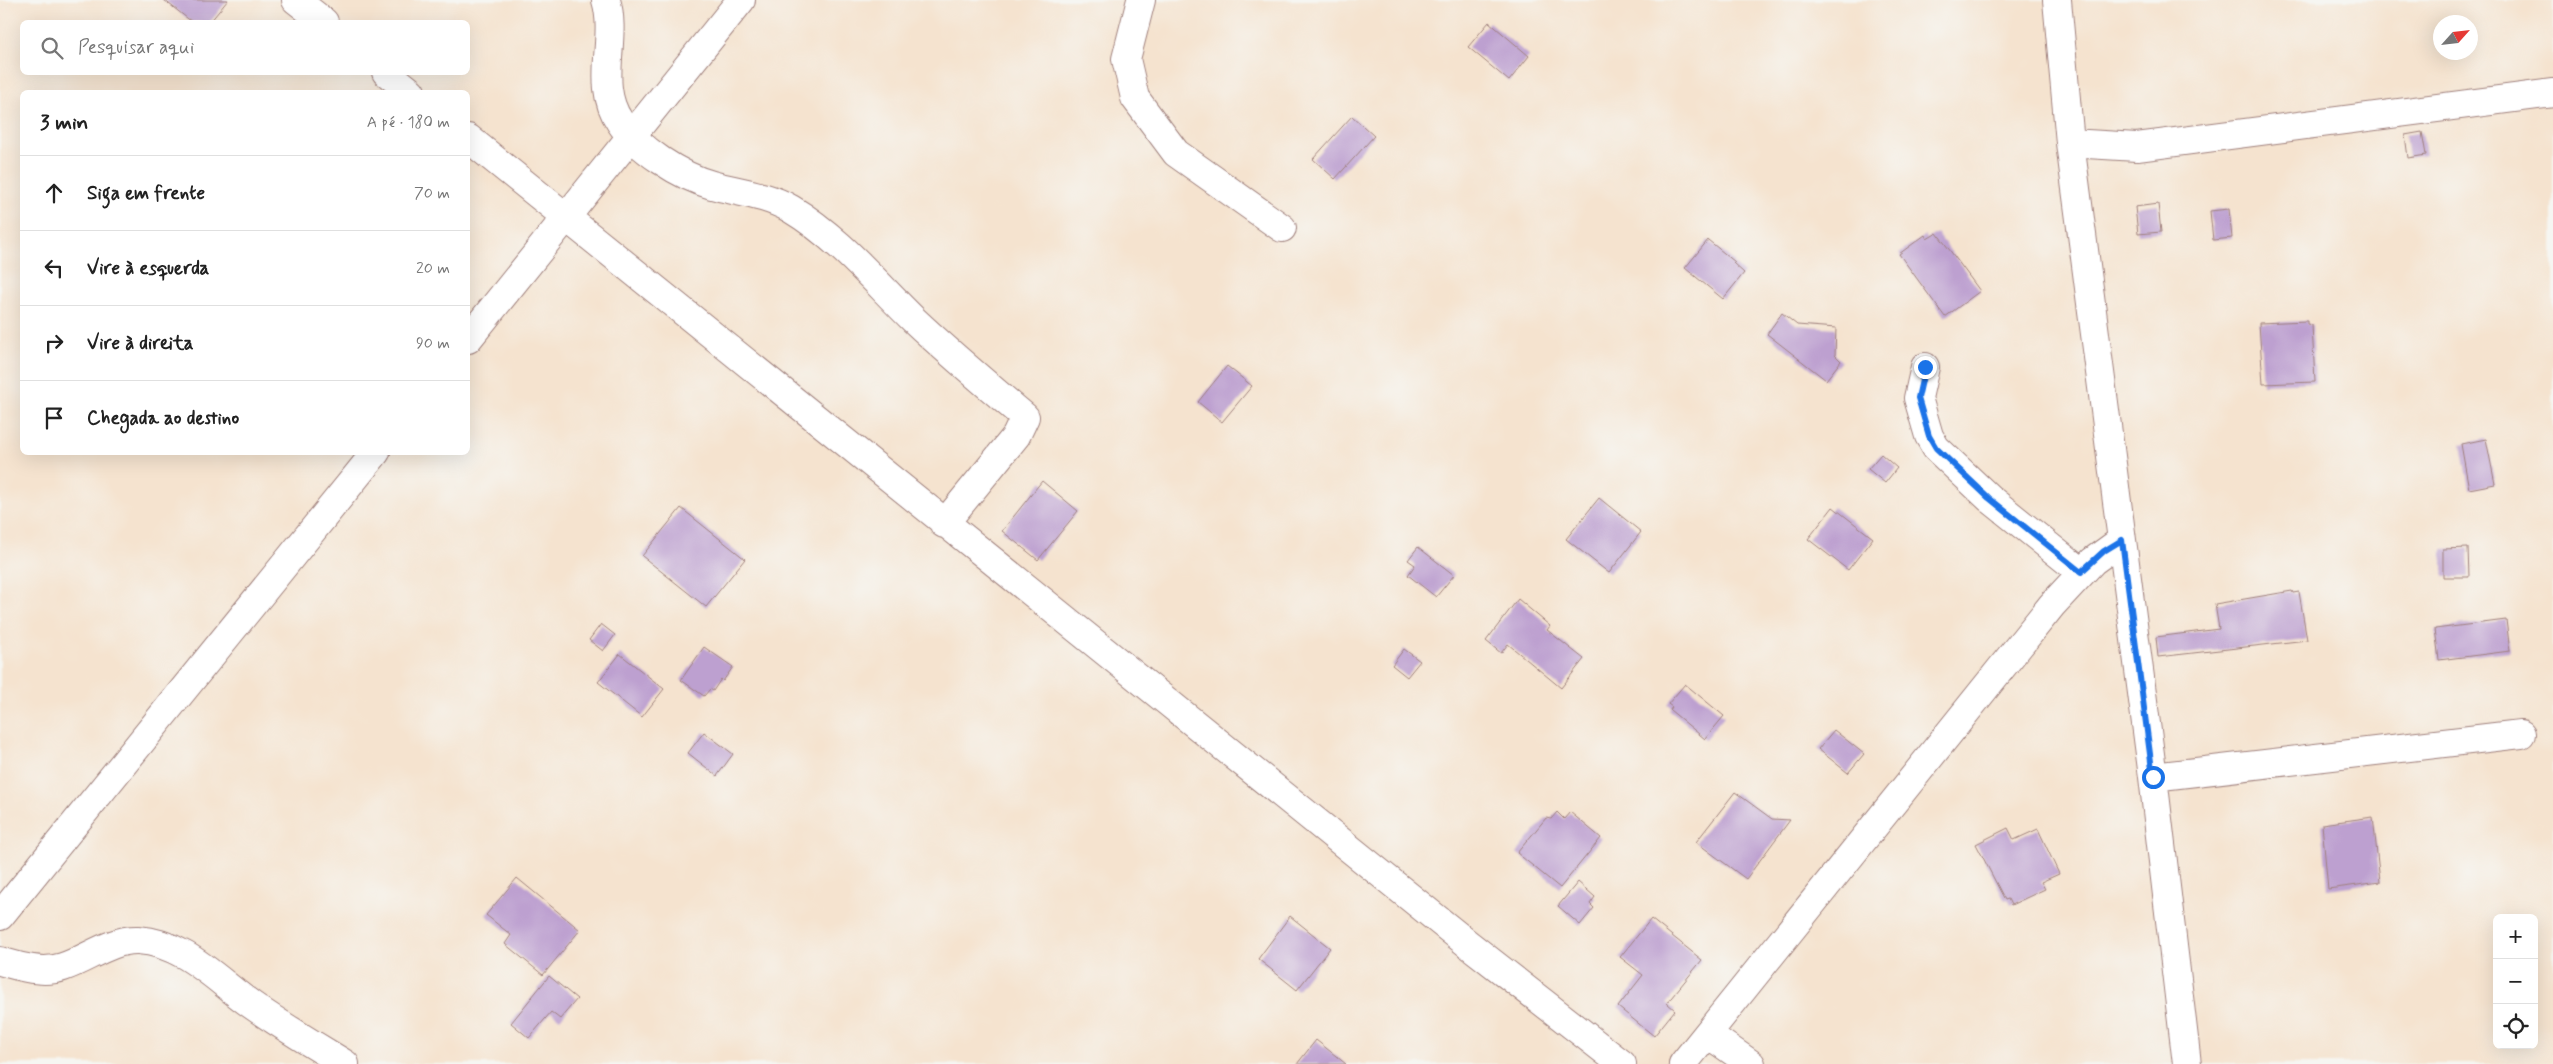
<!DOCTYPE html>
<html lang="pt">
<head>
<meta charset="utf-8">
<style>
  body { margin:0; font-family:Mynerve,sans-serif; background:#f2f2f2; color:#222 }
  .controls { position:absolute; right:15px; bottom:15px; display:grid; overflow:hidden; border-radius:8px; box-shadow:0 5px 20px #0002 }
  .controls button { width:45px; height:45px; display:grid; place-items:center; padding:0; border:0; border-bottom:1px solid #e0e0e0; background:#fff; color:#222; font:25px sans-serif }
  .compass { position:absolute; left:2433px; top:15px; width:45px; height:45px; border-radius:50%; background:#fff; box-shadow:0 5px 20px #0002; rotate:63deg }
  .stop { position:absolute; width:15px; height:15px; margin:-11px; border:4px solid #1a73e8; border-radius:50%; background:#fff }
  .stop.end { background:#1a73e8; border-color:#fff; box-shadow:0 1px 5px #0008 }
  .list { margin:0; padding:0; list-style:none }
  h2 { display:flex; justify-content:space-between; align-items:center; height:65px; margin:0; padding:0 20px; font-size:21px }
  h2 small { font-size:16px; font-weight:400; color:#767676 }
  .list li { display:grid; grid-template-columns:32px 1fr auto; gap:15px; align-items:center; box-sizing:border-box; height:75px; padding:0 20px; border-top:1px solid #e0e0e0 }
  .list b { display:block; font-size:19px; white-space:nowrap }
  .list em { font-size:16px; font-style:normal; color:#767676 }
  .icon { flex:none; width:28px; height:28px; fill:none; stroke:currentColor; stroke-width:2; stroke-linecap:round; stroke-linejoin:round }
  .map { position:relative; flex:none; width:2553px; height:1064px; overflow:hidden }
  .search { position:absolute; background:#fff; box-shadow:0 5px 20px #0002; left:20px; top:20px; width:450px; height:55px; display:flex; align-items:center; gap:12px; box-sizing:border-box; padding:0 18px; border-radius:8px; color:#767676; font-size:19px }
  .panel { position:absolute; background:#fff; box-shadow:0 5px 20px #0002; left:20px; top:90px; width:450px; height:365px; border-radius:8px }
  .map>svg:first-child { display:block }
</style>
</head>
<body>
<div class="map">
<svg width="2553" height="1064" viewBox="0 0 2553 1064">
  <rect width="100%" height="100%" fill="#f6f6f2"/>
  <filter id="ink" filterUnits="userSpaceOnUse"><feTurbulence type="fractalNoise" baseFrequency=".02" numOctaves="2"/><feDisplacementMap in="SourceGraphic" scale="10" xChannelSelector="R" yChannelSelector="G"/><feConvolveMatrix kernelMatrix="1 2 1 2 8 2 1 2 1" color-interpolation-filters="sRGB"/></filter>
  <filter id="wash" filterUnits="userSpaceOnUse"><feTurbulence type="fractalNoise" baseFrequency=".0096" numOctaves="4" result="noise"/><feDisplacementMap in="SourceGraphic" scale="20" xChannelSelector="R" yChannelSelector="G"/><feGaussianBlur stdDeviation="1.12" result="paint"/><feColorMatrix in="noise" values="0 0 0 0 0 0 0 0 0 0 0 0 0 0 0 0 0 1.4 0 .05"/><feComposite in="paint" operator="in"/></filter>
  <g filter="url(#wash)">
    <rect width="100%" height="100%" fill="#f5e3cf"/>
    <g id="blocks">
      <path fill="#bda0d0" d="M164 0H228L210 22H192Z
        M1489 22 1529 56 1509 81 1468 47Z
        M1352 116 1374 136 1335 179 1313 159Z
        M2422 132 2426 155 2408 158 2405 135Z
        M2158 204 2161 232 2138 234 2135 207Z
        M2229 209 2232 238 2213 240 2210 211Z
        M1937 233 1980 291 1945 317 1899 254 1925 235 1927 239Z
        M1708 240 1735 262 1733 263 1744 273 1723 299 1685 268Z
        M1782 313 1797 325 1836 328 1835 355 1841 361 1826 380 1767 334Z
        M2307 321V324L2312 325 2315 382 2263 384 2259 323Z
        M1227 366 1252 386 1222 422 1198 402Z
        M2486 439 2495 484 2469 489 2461 444Z
        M1881 454 1897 468 1885 483 1868 469Z
        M1042 481 1078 511 1038 560 1002 531Z
        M1599 498 1641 532 1609 573 1566 539Z
        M1833 507 1873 538 1848 570 1808 539Z
        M681 508 745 559 706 607 642 556Z
        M1418 547 1454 575 1436 597 1408 575 1415 565 1408 560Z
        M2468 548 2469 577H2443V549Z
        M2292 591 2293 593 2299 592 2307 640 2158 657 2156 637 2219 629 2215 604Z
        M1518 599 1550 626 1547 630 1584 659 1561 688 1508 644 1501 653 1486 641Z
        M2506 620 2510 651 2439 660 2435 629Z
        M601 624 615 635 603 651 589 640Z
        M704 647 733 667 723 681 721 679 713 691 710 689 704 696 681 680Z
        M1404 649 1420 661 1407 677 1392 665Z
        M620 654 664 689 642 717 598 682Z
        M1685 684 1724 716 1705 739 1670 710 1672 707 1668 704Z
        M1834 730 1864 754 1848 773 1818 749Z
        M704 732 733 754 717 776 688 753Z
        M1735 792 1772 819 1790 820 1746 879 1696 842Z
        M1557 812 1564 819 1570 812 1601 838 1560 888 1517 853 1546 818 1551 819Z
        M2373 817 2380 882 2328 889 2322 824Z
        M2008 828 2014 840 2038 829 2059 874 2041 882 2045 889 2011 905 2008 899 2005 900 1976 844Z
        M517 878 580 930 543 975 505 944 511 935 486 915Z
        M1578 882 1595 897 1590 904 1594 908 1580 925 1558 906Z
        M1290 916 1330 948 1297 990 1258 959Z
        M1651 919 1702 960 1667 1003 1675 1010 1654 1036 1618 1007 1643 975 1620 957Z
        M549 976 577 999 560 1019 551 1012 529 1038 511 1023Z
        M1316 1040 1346 1064H1297Z"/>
    </g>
  </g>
  <g filter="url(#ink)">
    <use href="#blocks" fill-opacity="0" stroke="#a0817d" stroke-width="1"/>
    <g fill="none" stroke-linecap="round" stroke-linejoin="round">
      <g stroke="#a0817d" stroke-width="30">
        <path id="minor" d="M296 0 324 22
          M606 0C618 40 594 84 620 122 638 149 680 176 712 185 738 192 767 195 791 209 838 237 875 282 914 320 950 354 987 385 1025 417L1016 436 944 524
          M1141 0 1126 59 1135 98 1176 153 1282 228
          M2057 0 2070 143 2153 777 2187 1064
          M386 72 411 92
          M468 138 1468 944 1622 1064
          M2070 143 2137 147 2553 93
          M468 339 741 0
          M1925 367 1918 398 1929 436 1936 448 1989 498 2081 572
          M2153 777 2521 734
          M0 916 376 452
          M0 961C20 967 43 974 63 967 87 959 112 939 138 940 185 943 216 980 252 1005 282 1026 314 1045 345 1064
          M1708 1034 1751 1064
          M1683 1064 2052 605 2093 561 2122 540"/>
      </g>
      <use href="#minor" stroke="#fff" stroke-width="28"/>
    </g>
  </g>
  <g fill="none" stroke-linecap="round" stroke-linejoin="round" filter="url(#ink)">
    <path stroke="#1a73e8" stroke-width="6" d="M1925 367 1918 398 1929 436 1936 448 1989 498 2081 572 2104 551 2122 540 2153 777"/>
  </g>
</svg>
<div class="controls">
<button>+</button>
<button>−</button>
<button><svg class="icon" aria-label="locate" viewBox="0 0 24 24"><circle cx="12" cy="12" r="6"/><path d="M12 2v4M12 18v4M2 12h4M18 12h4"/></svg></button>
</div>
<svg class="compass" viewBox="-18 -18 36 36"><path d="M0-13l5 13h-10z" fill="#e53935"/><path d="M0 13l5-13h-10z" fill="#767676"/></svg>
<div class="stop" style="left:2153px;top:777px"></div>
<div class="stop end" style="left:1925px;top:367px"></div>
<div class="search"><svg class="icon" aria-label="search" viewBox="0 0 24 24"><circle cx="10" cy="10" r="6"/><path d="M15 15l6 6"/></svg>Pesquisar aqui</div>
<section class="panel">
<h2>3 min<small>A pé · 180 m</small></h2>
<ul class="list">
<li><svg class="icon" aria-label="ahead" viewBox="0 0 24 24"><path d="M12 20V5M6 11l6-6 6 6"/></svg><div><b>Siga em frente</b></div><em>70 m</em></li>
<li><svg class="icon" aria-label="left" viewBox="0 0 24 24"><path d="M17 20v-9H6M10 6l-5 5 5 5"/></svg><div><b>Vire à esquerda</b></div><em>20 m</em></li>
<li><svg class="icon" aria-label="right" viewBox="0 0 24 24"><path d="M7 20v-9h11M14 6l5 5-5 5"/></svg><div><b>Vire à direita</b></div><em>90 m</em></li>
<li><svg class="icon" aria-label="arrive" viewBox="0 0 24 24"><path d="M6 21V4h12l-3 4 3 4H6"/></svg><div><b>Chegada ao destino</b></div></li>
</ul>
</section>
</div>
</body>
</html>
